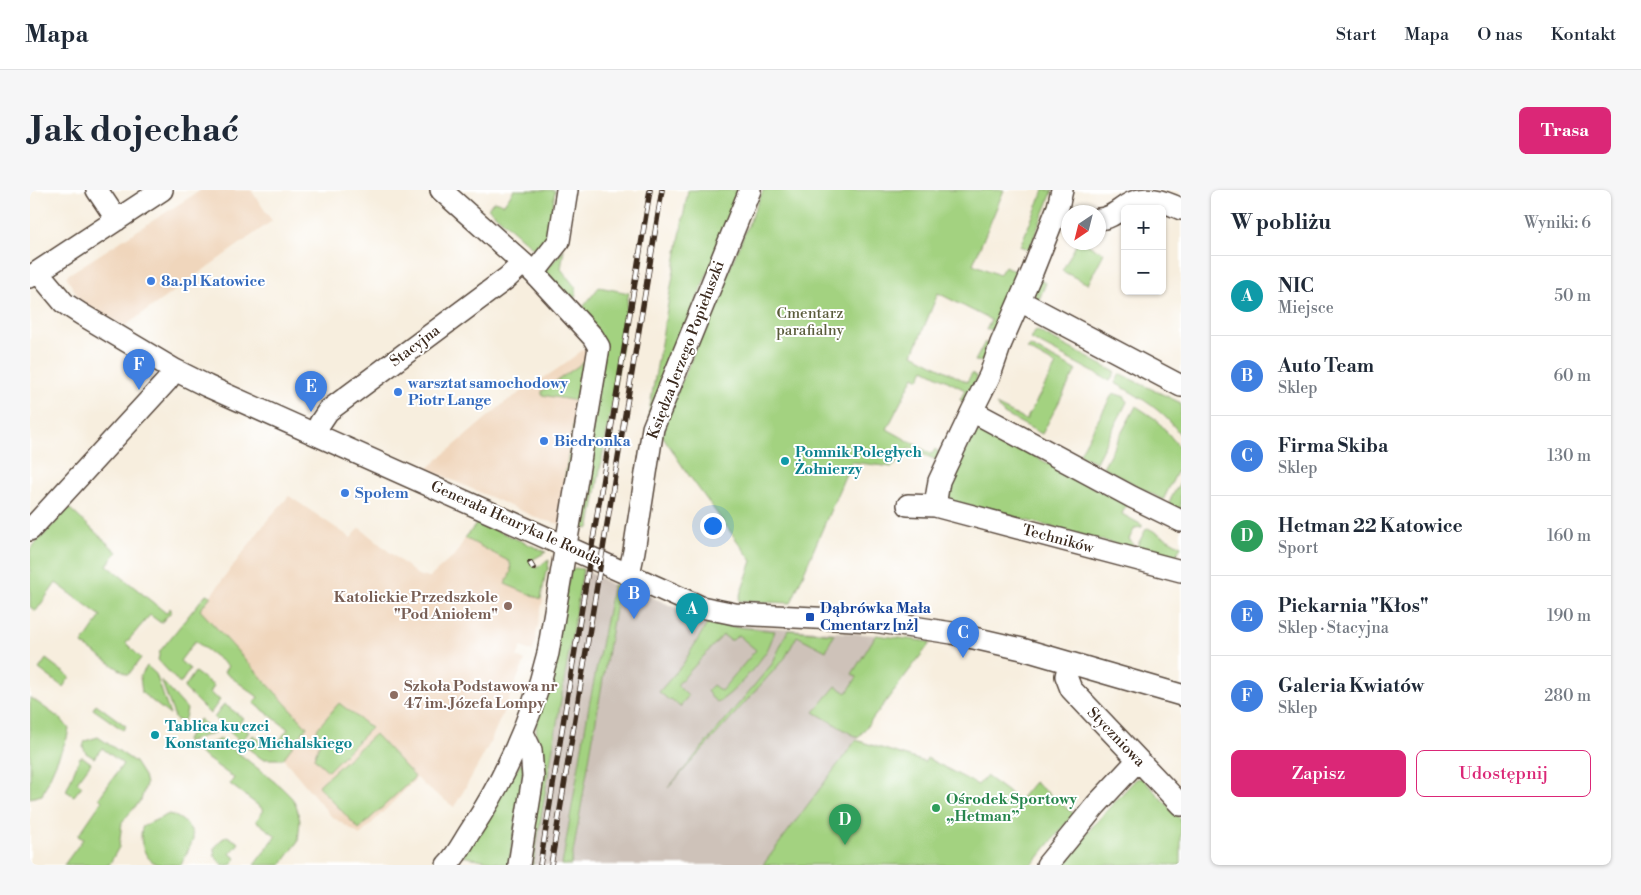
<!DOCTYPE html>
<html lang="pl">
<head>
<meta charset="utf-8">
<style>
  body { margin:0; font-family:"Libre Bodoni",serif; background:#f6f6f7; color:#1f2937 }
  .controls { position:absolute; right:15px; top:15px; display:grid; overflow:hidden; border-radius:8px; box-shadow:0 1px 4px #0004 }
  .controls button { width:45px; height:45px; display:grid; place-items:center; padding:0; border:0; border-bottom:1px solid #e0e1e3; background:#fff; color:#1f2937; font:25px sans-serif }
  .compass { position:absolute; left:1031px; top:15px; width:45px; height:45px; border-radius:50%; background:#fff; box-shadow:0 1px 4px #0004; rotate:215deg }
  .you { position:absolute; left:682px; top:335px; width:18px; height:18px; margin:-12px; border:4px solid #fff; border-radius:50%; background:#1a73e8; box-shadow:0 0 0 8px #1a73e833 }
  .badge { display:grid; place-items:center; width:32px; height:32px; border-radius:50%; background:#db2777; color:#fff; font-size:16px; font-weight:700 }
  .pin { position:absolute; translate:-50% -41px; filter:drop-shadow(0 1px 2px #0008) }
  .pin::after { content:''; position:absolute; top:26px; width:18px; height:15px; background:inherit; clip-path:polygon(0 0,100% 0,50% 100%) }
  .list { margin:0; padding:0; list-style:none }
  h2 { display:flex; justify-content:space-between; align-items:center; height:65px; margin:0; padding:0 20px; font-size:21px }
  h2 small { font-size:16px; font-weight:400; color:#747a83 }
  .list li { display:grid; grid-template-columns:32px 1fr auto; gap:15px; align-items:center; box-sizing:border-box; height:80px; padding:0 20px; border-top:1px solid #e0e1e3 }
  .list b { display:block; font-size:19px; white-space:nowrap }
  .list p { margin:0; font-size:16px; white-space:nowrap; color:#747a83 }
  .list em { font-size:16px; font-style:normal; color:#747a83 }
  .actions { display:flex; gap:10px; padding:15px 20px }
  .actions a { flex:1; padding:11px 0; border:1px solid #db2777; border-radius:8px; text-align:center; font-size:18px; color:#db2777 }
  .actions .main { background:#db2777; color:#fff }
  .map { position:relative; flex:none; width:1151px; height:675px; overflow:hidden; border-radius:8px }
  header { display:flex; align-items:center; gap:30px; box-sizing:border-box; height:70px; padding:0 25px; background:#fff; border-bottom:1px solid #e0e1e3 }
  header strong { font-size:24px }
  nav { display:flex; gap:28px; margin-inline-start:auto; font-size:18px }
  .intro { display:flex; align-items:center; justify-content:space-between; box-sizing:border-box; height:120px; padding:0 30px }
  h1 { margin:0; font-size:35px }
  .button { padding:12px 22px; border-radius:8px; background:#db2777; color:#fff; font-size:18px; font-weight:700 }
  main { display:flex; gap:30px; padding:0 30px }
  aside { flex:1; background:#fff; border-radius:8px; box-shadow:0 1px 4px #0004 }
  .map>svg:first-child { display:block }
</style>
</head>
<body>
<header>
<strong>Mapa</strong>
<nav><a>Start</a><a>Mapa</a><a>O nas</a><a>Kontakt</a></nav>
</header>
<div class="intro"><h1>Jak dojechać</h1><a class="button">Trasa</a></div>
<main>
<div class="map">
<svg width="1151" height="675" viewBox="0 0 1151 675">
  <rect width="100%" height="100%" fill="#fff"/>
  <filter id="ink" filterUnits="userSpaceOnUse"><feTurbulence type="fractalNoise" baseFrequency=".02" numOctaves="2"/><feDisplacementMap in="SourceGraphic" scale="10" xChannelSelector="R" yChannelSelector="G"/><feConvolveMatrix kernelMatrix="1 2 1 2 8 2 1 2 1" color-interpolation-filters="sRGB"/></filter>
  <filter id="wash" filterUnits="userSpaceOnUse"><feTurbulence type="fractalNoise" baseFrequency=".0096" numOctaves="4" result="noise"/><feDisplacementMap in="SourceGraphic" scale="20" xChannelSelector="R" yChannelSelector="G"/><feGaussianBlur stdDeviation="1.12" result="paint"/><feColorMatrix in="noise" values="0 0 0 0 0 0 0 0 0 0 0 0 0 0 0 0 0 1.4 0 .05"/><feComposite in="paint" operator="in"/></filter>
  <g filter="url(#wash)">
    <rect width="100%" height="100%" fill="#f7eede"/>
    <path fill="#f0d6bc" d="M171 0H221L242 31 95 136 52 114 36 86Z
      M554 159 561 167 531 334 512 330 397 279 474 213 526 180Z
      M259 306 321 348 330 338 390 387H400L426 364 435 348 479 372 481 382 476 394 513 409 503 462 491 457 487 467 495 471 459 555 433 602 424 617 395 596 387 588 330 645 301 626 253 568 276 536 170 420 239 328Z"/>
    <path fill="#cec2b9" d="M553 379 583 395 559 516 532 675H503Z
      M589 396 617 405 680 433 846 445 823 483 827 487 817 503 785 522 828 548 733 675H541Z"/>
    <path fill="#a3d280" stroke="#6f7e4f" d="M484 0H525L518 56 504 59 458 18 464 11 474 14Z
      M658 0H712L618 227Z
      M733 0H974L943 74 969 85 975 76 987 82 989 87 967 139 956 140 961 130 908 103 883 164 937 192 942 183 947 187 941 211 934 212 930 210 935 200 894 179 889 189 884 186 857 239 902 264 905 259 910 263 906 270 879 258 876 263 873 262 866 274 862 277 821 272 761 413 709 411V408L722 371 655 280 632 245 637 234 635 231Z
      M1014 0H1023L999 60 990 56Z
      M1047 53H1054L1074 63 1058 94 1032 81Z
      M534 59 531 79 546 98V106L540 111 513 84Z
      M1007 89 1016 93 1008 112 1002 101Z
      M569 97 599 103 598 107 588 180 560 336 558 339 548 337 573 168 551 121 554 116Z
      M1006 140 1085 182 1080 191 1001 149Z
      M955 152 961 159 954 172 945 171Z
      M1000 156 1046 180 1012 244 974 224 966 215 996 230 1026 175 997 159Z
      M561 167 539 293 534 292 547 211 512 205V201Z
      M1090 184 1151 213V246C1135 221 1110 207 1085 193Z
      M1083 203 1095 207 1097 212 1066 272 1049 265Z
      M1106 216 1127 230 1151 259V274L1133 310 1073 277Z
      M953 241 961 243 1096 315 1092 324 1112 335V337L1105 338 1099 349 1103 354 1101 358 923 311 918 305 919 294 942 248 946 243Z
      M1151 290V324L1140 318 1139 312Z
      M39 318 87 362 77 375 136 423 140 418 141 419V422L131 433 120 425 96 453 111 468 99 484H96L52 454 71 426 26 393 6 421 0 417V359Z
      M448 332 516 362 502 370 506 378 519 370 518 380 516 381 511 409 475 394 481 382 480 372 435 348Z
      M1118 338 1151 356 1146 366 1139 369 1106 358 1116 339Z
      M545 378 553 379 503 675H492L508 577 506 533 541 380Z
      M583 395 589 396 541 675H532L559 516Z
      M176 404 181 406 170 420 277 537 253 569H232L215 556 223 545 243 559 258 539 224 513 228 507 194 482 198 476 165 451 150 471 160 479 150 494 128 470 130 461Z
      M677 434 745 441C742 448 740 456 736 462 728 474 700 508 687 512L682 508 677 501 683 495 691 501 726 460 708 445 703 450H700L693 445 647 495 658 506 650 517 641 509 639 510 629 502 653 474Z
      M758 440 804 444 796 461 767 446 755 468 638 598 742 474Z
      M846 445 901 452 828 548 784 522 806 496 817 503 827 487 822 484Z
      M16 469 40 487 33 497 9 479Z
      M117 476 126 484 140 525 112 503 110 487Z
      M165 482 184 496 180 503 190 510 180 524 154 498Z
      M131 490 157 519 155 528 152 533 143 527 144 525Z
      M0 507 32 530 39 539 37 548 12 605 0 608Z
      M309 513 341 538 298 581 284 568 290 552 287 539Z
      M66 514 96 536 93 540 63 519Z
      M194 514 213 528 209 534 219 542 211 552 184 528Z
      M169 529 186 542 157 552 156 550 167 534Z
      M345 544 385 587 329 639 288 596Z
      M68 547 105 572 114 586 116 594 111 610 92 632 89 657 79 675H34L53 649 48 646 72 611 69 608 93 574 72 558 64 568 56 563 53 557 55 551Z
      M191 549 251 597 262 608 267 618 270 631 268 652 251 675H224L246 646 226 631 234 620 200 594 204 588 165 560Z
      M826 550 895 572 897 568 948 595 956 586 989 610 1004 592 1044 624 1002 675H733Z
      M50 567H53L61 573 47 592 52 596 44 606 36 601Z
      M491 573 494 575 479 675 432 666Z
      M1112 588 1151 630V675H1029L1078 619 1106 589Z
      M139 624C150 627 164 637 163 650L151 675C144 675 133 675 127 674 113 669 108 647 113 636Z
      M197 646 209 653 200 664 206 668 201 675H193L185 667 184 659 191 650Z"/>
  </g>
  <g filter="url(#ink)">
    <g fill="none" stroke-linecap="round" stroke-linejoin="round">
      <g stroke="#57473b" stroke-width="24">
        <path id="minor" d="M67 0 87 30
          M411 0 504 83 563 147 569 157 518 463C502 528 478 584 441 640 433 652 427 665 417 675
          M1032 0 1028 17 1003 80 971 153 960 185 942 221 1102 307 1151 331
          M1068 29C1080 29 1088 21 1097 15 1115 4 1134 11 1151 19
          M8 82 34 113 51 124 145 180 177 196 671 417 705 424 843 431 922 443 992 459 1151 505
          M504 83 529 51 537 0
          M0 87 132 0
          M990 111 1151 196
          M285 244 290 233 298 221 477 88 493 73
          M878 315 905 316 1151 381
          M905 316 909 291 942 221
          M0 340 136 192 145 180
          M599 384 604 361 623 238 720 0
          M1039 473 1036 486 1041 499 1151 615
          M489 675 503 587 501 560 493 543
          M1017 675 1066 615 1108 570"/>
      </g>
      <use href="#minor" stroke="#fff" stroke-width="21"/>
      <g stroke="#3b2a1e" stroke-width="5.5">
        <path id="rail" d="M500 373 503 378
          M510 675 620 0
          M521 675 632 0"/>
      </g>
      <use href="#rail" stroke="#fff" stroke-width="4" stroke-dasharray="11" stroke-linecap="butt"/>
    </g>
  </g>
  <g fill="#3f7fe0" stroke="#fff" stroke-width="2">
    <circle cx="121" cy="91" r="5"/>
    <circle cx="368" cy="202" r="5"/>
    <circle cx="514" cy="251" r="5"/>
    <circle cx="315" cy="303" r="5"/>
  </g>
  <g fill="#0f9aa8" stroke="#fff" stroke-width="2">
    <circle cx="755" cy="271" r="5"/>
    <circle cx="125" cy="545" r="5"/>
  </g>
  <g fill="#8d6e63" stroke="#fff" stroke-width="2">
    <circle cx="478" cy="416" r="5"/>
    <circle cx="364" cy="505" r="5"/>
  </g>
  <rect fill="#1a4fb4" stroke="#fff" stroke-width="2" x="775" y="422" width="10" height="10" rx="2.5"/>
  <circle fill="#2e9e5b" stroke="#fff" stroke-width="2" cx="906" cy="618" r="5"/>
  <g text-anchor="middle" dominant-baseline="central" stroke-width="4" stroke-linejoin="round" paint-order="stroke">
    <g font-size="15" font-weight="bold" fill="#366cbe" stroke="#fff" text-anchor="start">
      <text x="131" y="91">8a.pl Katowice</text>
      <text x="378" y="193">warsztat samochodowy<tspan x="378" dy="17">Piotr Lange</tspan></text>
      <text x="524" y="251">Biedronka</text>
      <text x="325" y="303">Społem</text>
    </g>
    <g font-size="15" fill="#5a5c3b" stroke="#fff">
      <text x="780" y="123">Cmentarz<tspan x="780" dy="17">parafialny</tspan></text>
    </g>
    <g font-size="15" fill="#3b2a1e" stroke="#fff">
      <text transform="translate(385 156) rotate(-37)">Stacyjna</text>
      <text transform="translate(656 160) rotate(-69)">Księdza Jerzego Popiełuszki</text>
      <text transform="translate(486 333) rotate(24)">Generała Henryka le Ronda</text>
      <text transform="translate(1028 349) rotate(15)">Techników</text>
      <text transform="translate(1086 547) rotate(46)">Styczniowa</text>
    </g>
    <g font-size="15" font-weight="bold" fill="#0d838f" stroke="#fff" text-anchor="start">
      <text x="765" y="262">Pomnik Poległych<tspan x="765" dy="17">Żołnierzy</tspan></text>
      <text x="135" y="536">Tablica ku czci<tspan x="135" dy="17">Konstantego Michalskiego</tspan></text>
    </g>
    <g font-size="15" font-weight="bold" fill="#785e54" stroke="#fff" text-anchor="end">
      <text x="468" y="407">Katolickie Przedszkole<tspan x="468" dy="17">"Pod Aniołem"</tspan></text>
      <text x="374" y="496" text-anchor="start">Szkoła Podstawowa nr<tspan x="374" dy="17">47 im. Józefa Lompy</tspan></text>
    </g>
    <g font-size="15" font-weight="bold" fill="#164399" stroke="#fff" text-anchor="start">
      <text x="790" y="418">Dąbrówka Mała<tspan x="790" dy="17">Cmentarz [nż]</tspan></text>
    </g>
    <g font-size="15" font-weight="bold" fill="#27864d" stroke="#fff" text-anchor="start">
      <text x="916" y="609">Ośrodek Sportowy<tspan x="916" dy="17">„Hetman”</tspan></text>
    </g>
  </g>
</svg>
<div class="controls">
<button>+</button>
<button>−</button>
</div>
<svg class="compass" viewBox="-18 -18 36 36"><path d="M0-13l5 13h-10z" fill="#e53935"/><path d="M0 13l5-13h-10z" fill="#747a83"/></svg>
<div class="you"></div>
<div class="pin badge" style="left:662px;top:444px;background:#0f9aa8">A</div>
<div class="pin badge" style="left:604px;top:429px;background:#3f7fe0">B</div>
<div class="pin badge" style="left:933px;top:468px;background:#3f7fe0">C</div>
<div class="pin badge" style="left:815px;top:655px;background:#2e9e5b">D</div>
<div class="pin badge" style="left:281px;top:222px;background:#3f7fe0">E</div>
<div class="pin badge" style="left:109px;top:200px;background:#3f7fe0">F</div>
</div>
<aside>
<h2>W pobliżu<small>Wyniki: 6</small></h2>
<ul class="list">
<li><span class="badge" style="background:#0f9aa8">A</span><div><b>NIC</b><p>Miejsce</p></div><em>50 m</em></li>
<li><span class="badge" style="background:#3f7fe0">B</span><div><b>Auto Team</b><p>Sklep</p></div><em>60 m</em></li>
<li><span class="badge" style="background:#3f7fe0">C</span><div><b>Firma Skiba</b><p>Sklep</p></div><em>130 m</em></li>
<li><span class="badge" style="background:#2e9e5b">D</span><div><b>Hetman 22 Katowice</b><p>Sport</p></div><em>160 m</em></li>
<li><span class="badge" style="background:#3f7fe0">E</span><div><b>Piekarnia &quot;Kłos&quot;</b><p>Sklep · Stacyjna</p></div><em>190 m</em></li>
<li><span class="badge" style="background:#3f7fe0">F</span><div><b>Galeria Kwiatów</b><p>Sklep</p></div><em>280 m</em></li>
</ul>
<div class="actions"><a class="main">Zapisz</a><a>Udostępnij</a></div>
</aside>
</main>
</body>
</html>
